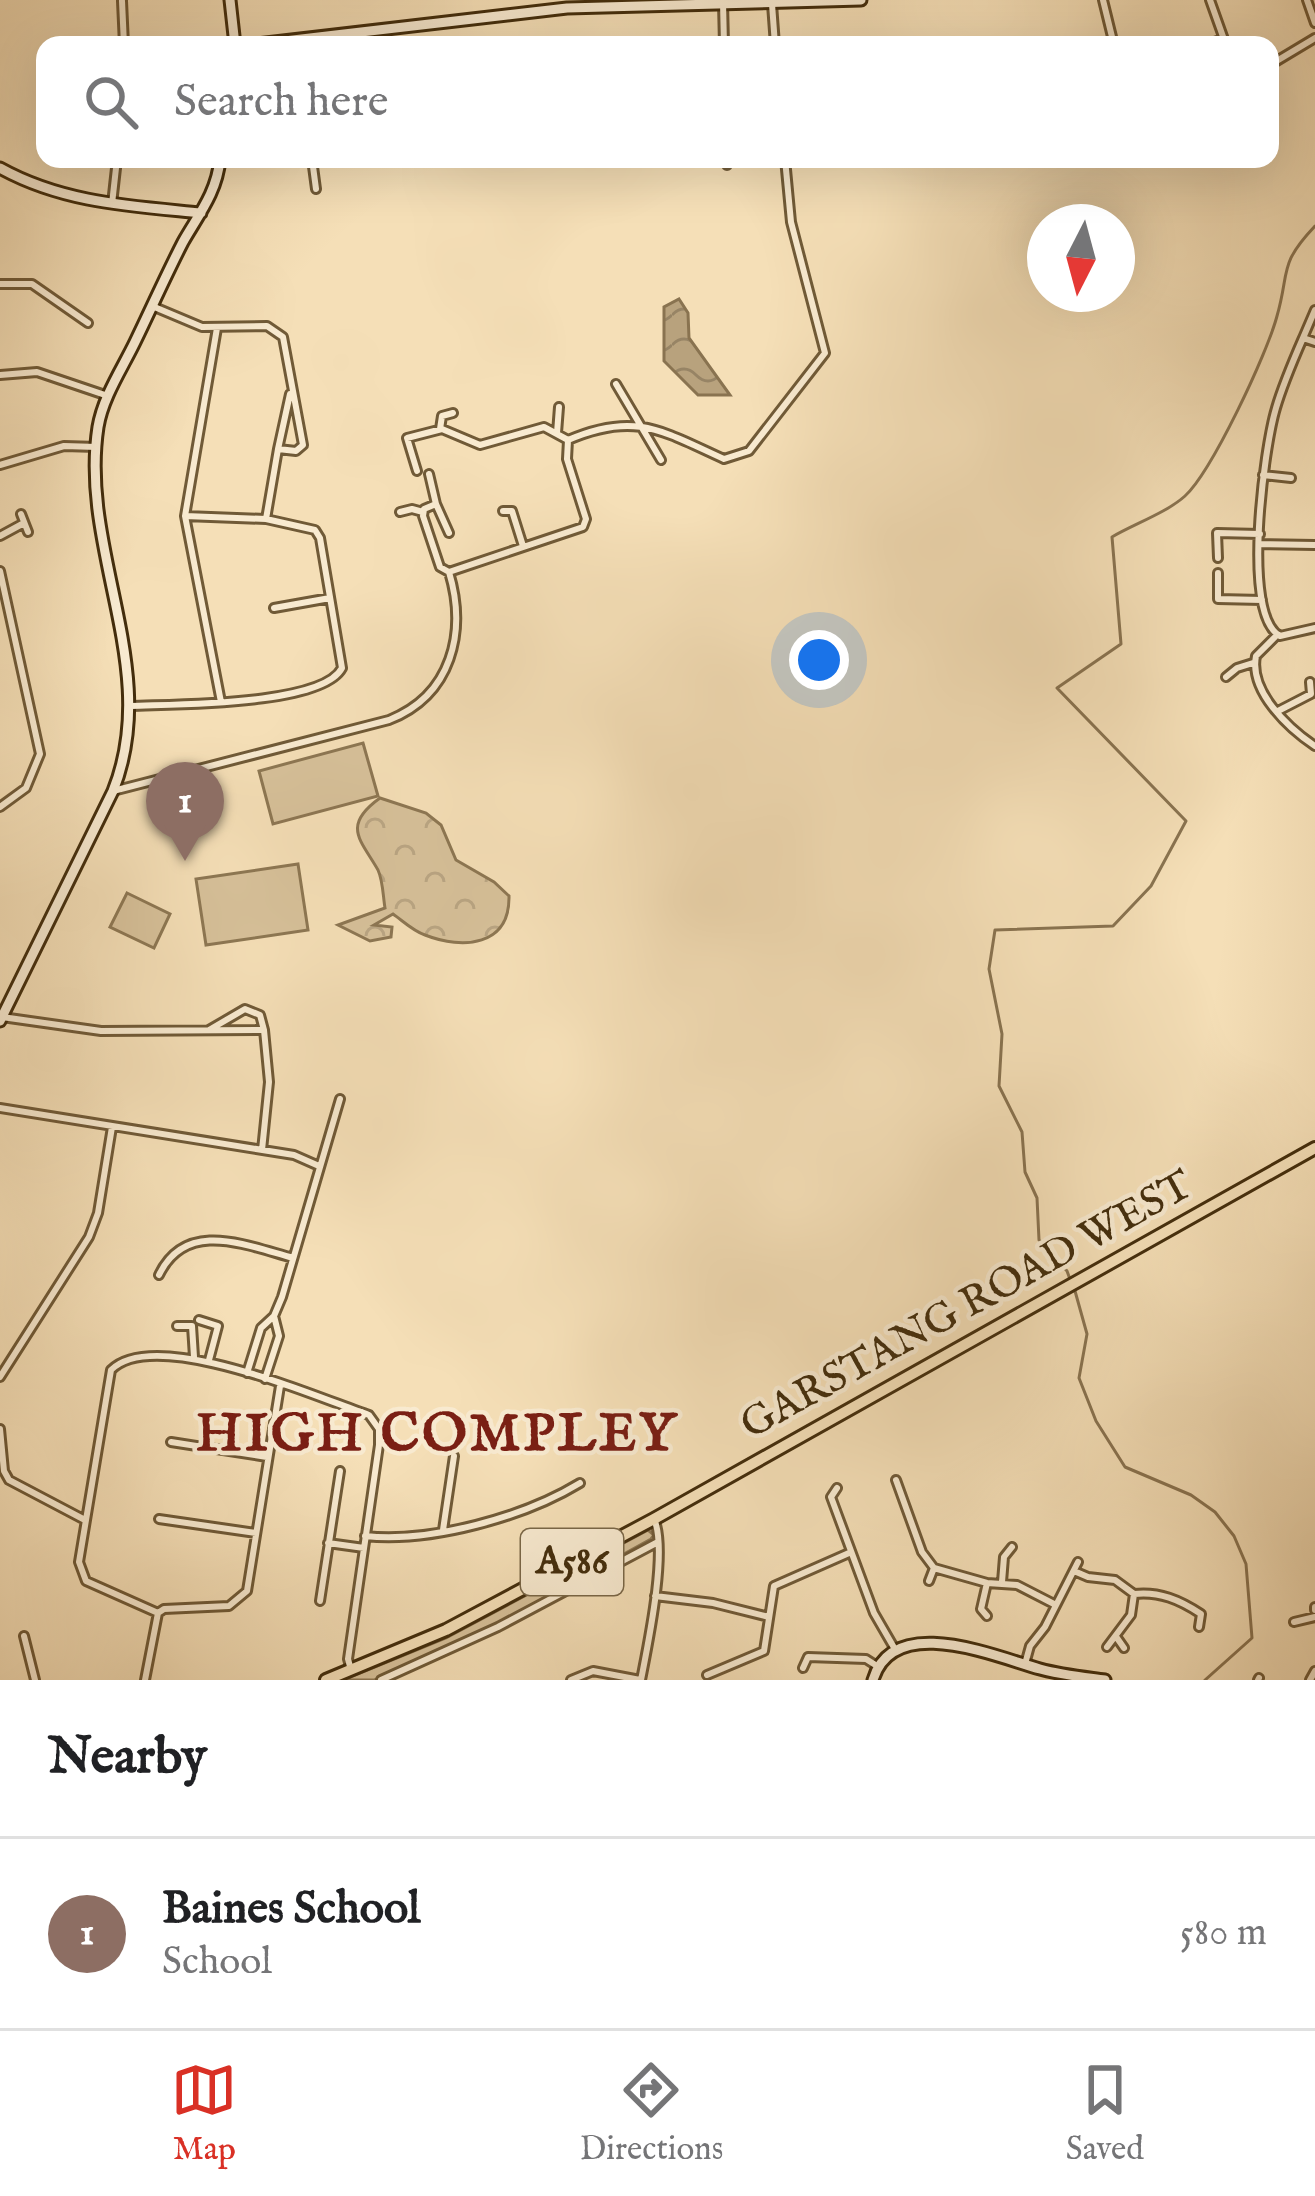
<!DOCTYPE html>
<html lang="en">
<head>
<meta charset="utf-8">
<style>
  body { margin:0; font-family:"IM FELL English",serif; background:#f2f2f2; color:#202124 }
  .compass { position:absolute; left:1027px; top:204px; width:108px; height:108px; border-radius:50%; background:#fff; box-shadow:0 12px 48px #0002; rotate:186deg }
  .you { position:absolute; left:819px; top:660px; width:42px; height:42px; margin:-30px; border:9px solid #fff; border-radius:50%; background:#1a73e8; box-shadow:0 0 0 18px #1a73e833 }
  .badge { display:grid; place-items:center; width:78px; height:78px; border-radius:50%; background:#d93025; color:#fff; font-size:39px; font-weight:700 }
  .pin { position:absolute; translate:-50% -99px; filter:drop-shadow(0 3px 6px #0008) }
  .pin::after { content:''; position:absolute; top:63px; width:42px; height:36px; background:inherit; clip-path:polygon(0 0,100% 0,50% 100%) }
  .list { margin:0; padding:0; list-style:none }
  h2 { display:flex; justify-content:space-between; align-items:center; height:156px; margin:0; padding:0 48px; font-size:51px }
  h2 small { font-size:39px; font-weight:400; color:#757577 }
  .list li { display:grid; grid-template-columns:78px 1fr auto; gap:36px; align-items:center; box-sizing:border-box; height:192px; padding:0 48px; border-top:3px solid #e0e0e0 }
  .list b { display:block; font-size:45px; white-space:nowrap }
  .list p { margin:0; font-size:39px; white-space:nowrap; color:#757577 }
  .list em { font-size:39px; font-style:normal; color:#757577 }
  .icon { flex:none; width:66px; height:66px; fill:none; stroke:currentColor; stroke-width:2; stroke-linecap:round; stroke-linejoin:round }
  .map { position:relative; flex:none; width:1315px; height:1680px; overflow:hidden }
  .search { position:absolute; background:#fff; box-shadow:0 12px 48px #0002; left:36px; right:36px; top:36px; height:132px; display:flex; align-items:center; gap:30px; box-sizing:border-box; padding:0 42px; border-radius:24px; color:#757577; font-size:45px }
  .sheet { height:348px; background:#fff }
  nav { display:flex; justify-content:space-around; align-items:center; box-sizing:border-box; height:168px; border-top:3px solid #e0e0e0; background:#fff; font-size:33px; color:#757577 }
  nav a { display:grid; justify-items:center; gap:6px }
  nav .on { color:#d93025 }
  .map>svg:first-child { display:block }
</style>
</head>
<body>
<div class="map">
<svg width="1315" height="1680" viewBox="0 0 1315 1680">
  <defs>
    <pattern id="forest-crowns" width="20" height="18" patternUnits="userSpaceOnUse" patternTransform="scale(3)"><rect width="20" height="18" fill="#d7c19a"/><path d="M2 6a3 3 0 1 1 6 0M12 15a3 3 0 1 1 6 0" fill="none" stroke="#baa684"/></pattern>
    <pattern id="water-waves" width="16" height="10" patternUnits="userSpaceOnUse" patternTransform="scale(3)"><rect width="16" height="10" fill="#b8a27d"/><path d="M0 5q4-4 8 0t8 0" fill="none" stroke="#978465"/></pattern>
  </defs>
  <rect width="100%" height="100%" fill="#f5dfb7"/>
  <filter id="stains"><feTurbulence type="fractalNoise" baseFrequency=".00167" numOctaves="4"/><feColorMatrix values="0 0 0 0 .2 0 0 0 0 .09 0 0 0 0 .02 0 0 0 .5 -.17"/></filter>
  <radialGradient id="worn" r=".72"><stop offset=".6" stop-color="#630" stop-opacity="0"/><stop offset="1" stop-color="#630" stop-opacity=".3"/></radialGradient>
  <path fill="#d7c19a" stroke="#8d7753" stroke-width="3" d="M363 743 378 796 273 824 259 771Z
    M298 864 308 930 206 945 196 879Z
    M127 893 170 914 154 948 110 927Z
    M648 1530 654 1535 651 1539 479 1634 374 1680H343L446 1638Z"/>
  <path fill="url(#forest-crowns)" stroke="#8d7753" stroke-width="3" d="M380 798 426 813 441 825 456 860 494 882 509 896C510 946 463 950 425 935 413 931 403 921 393 914L374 925 392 927 391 937 370 941 338 925 385 908C383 896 383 881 378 870 361 840 341 826 380 798Z"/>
  <path fill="url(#water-waves)" stroke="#897350" stroke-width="3" d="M679 299 688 313 689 338 730 395H698L664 361V307Z"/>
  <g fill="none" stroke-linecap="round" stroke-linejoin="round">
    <path stroke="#897350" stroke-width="3" d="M1071 1282 1067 1271 1039 1240 1037 1198 1025 1172 1022 1132 999 1086 1002 1034 989 969 995 930 1113 926 1151 886 1186 821 1057 688 1121 644 1112 537C1134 524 1166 513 1185 496 1212 471 1267 354 1277 316 1290 271 1278 265 1315 226
      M1075 1291 1087 1334 1079 1378 1096 1421 1125 1467 1191 1495 1215 1512 1234 1536 1246 1564 1252 1638 1205 1680"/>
    <g stroke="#705a37" stroke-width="12">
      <path id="street" d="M1103 0 1114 45
        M1210 0 1226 45
        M1307 0 1315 23
        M122 1 124 45
        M723 2 724 45
        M772 4 775 45
        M1206 45 1223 39
        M1270 65 1315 38
        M312 159 316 189
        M727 159V165
        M112 204 117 159
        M0 284H32L88 323
        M152 306 202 327 267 326 283 337 303 445 296 451 278 449 266 519
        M217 328 185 516 221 702
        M1303 338 1315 310
        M1315 342 1303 338C1293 361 1283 384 1276 408 1264 448 1241 615 1280 636L1315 628
        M0 375 37 372 108 396
        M616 384 661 460
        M440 429 442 416 453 413
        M557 433 559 407
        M278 449 290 394
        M0 465 64 446 97 447
        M417 471 407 438 442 429 480 445 544 427 568 440
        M429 474 436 504 449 533
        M1263 475 1291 478
        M436 504 424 509 423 516 440 567 449 572 583 527 586 519 567 459 568 440C635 411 662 431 724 459L749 451 825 353 791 222 785 159
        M503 511H512L523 546
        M400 512 412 509 423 512
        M21 514 28 532
        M0 536 24 523
        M1260 544 1315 545
        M1218 558 1217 533 1260 534
        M0 571 40 754 26 788 0 807
        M1218 573V599L1262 600
        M274 608 330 598
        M1277 635 1256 656C1249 691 1288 728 1315 746
        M1226 677 1237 668 1253 663
        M131 706C172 704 322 706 342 668L320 538 315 530 266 519 185 516
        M1278 711 1311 694 1310 682
        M113 791 389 720C452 695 467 632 449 572
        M2 1017 101 1031 264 1030 269 1082 262 1150
        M209 1030 245 1009 260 1015 264 1030
        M0 1108 294 1155 319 1166
        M159 1275C186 1219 245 1245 293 1258
        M199 1320 218 1326 209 1360
        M177 1326H192L194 1357
        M247 1373 261 1328 274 1316 282 1297 340 1099
        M0 1377 89 1237 98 1213 112 1127
        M265 1379 279 1336 274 1316
        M0 1429 4 1471 9 1480 85 1520
        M171 1442 267 1457
        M896 1480 922 1552 934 1568 987 1583 1017 1585 1054 1604
        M837 1488 831 1497 874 1613 896 1651
        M159 1519 256 1533
        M443 1530 454 1456
        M365 1536C431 1543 524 1517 580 1483
        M328 1543 364 1548
        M1074 1571 1088 1577 1115 1580 1134 1594C1159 1591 1180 1600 1201 1614L1199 1627
        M929 1581 934 1568
        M1002 1582 1004 1557 1012 1547
        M987 1583 981 1609 987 1616
        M655 1596 713 1603 769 1617
        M320 1601 340 1471
        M1315 1607V1610
        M158 1613 86 1581 79 1562 111 1370C155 1326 316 1397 369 1415L379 1429V1445L348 1659 351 1670
        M158 1613 164 1609 229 1606 247 1591 280 1386
        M1294 1622 1315 1617
        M24 1636 35 1680
        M1117 1638 1124 1648
        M1107 1647 1131 1615 1134 1594
        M1025 1664 1030 1646 1045 1627 1078 1562
        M803 1668 808 1657 866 1659 877 1666
        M707 1675 764 1651 774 1586 849 1553
        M145 1680 158 1613
        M381 1680 498 1627 658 1542
        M571 1680 593 1671 640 1680
        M641 1680C648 1644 668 1550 654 1519
        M1258 1680 1259 1678
        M1310 1680 1315 1671"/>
    </g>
    <g stroke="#432d0c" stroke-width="15">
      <path id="secondary" d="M230 0 235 45
        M249 45 567 8 861 0
        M0 168C63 203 131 206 201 213
        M0 1021 113 791C162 669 79 551 98 427 103 397 122 369 135 342 151 309 166 275 183 242 199 214 217 192 220 159
        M873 1680C893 1612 996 1657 1040 1669 1062 1675 1083 1677 1105 1680"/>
    </g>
    <g stroke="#432d0c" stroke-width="16">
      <path id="primary" d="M326 1680 446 1630 654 1519 1315 1148"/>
    </g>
    <use href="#street" stroke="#f8ead0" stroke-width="6"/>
    <use href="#secondary" stroke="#f8ead0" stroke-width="9"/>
    <use href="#primary" stroke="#f5dfb7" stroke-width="10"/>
  </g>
  <g text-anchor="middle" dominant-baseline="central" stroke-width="9" stroke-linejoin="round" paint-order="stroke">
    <rect fill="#f8ead0" stroke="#796647" stroke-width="3" x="521" y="1529" width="102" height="66" rx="9"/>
    <g font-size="39" font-weight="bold" fill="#432d0c">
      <text x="572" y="1562">A586</text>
    </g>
    <g font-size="42" fill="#432d0c" stroke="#f8ead0">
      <text transform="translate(967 1306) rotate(-29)">GARSTANG ROAD WEST</text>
    </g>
    <g font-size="54" font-weight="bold" letter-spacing="3" fill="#7a1f14" stroke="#f8ead0">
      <text x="437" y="1435">HIGH COMPLEY</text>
    </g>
  </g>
  <rect width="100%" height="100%" filter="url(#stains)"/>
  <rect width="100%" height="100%" fill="url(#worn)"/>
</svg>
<svg class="compass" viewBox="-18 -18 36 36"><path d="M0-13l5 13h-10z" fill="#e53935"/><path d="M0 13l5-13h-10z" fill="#757577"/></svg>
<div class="you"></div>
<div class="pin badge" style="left:185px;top:861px;background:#8d6e63">1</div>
<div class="search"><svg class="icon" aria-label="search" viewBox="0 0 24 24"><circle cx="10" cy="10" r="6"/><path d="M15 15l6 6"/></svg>Search here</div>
</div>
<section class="sheet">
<h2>Nearby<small></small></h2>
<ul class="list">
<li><span class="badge" style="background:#8d6e63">1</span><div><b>Baines School</b><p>School</p></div><em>580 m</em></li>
</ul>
</section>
<nav>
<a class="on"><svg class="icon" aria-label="map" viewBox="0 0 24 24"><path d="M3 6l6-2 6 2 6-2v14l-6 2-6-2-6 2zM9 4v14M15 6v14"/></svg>Map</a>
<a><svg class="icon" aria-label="directions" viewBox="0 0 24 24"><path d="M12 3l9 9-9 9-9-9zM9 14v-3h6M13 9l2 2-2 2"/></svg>Directions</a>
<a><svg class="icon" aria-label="saved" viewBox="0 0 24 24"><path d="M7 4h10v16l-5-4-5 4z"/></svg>Saved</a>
</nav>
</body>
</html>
